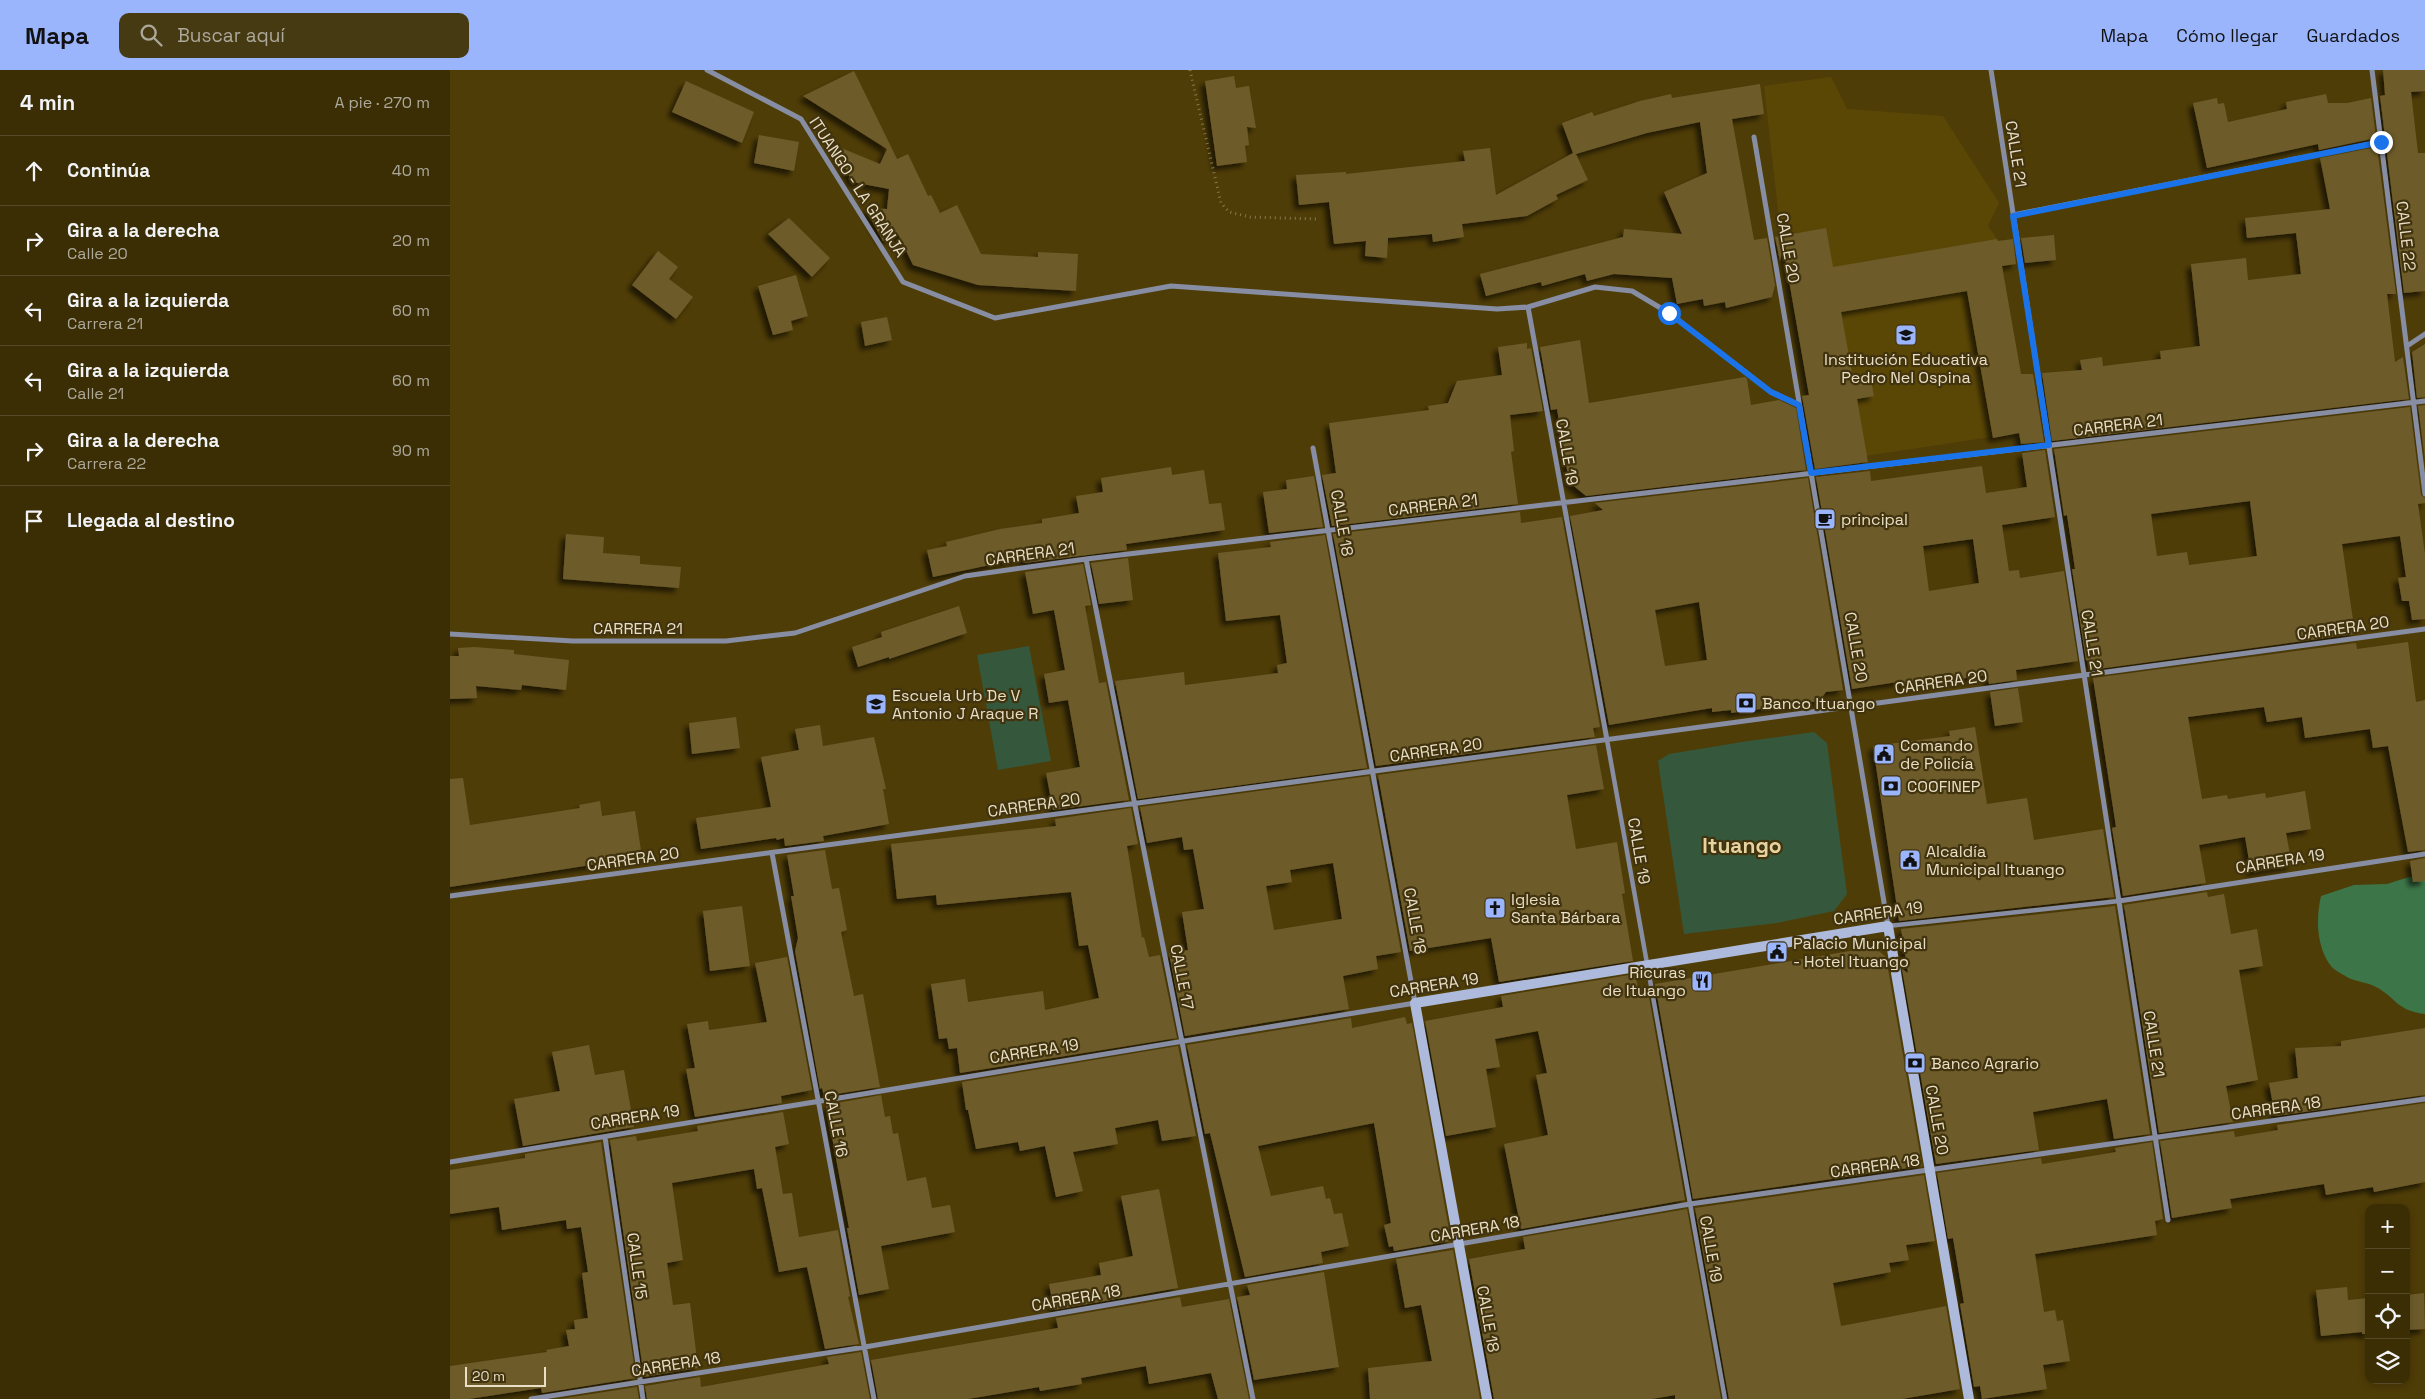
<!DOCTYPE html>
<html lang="es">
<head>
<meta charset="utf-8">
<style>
  body { margin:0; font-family:"Space Grotesk",sans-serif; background:#463a13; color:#f1f3f6 }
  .controls { position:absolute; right:15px; bottom:15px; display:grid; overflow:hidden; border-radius:10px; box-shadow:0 2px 8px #0003 }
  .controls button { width:45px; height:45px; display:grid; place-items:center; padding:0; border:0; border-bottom:1px solid #544a27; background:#3b2e05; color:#f1f3f6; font:25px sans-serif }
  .scale { position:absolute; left:15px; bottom:12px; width:81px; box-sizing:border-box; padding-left:5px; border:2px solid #e9dfc6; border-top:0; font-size:14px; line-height:18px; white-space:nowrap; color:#e9dfc6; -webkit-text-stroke:4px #41330e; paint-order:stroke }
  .stop { position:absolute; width:15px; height:15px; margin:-11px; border:4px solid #1a73e8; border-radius:50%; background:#fff }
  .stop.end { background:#1a73e8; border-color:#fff; box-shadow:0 1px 5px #0008 }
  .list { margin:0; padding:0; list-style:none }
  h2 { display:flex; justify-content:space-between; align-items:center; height:65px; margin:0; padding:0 20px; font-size:21px }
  h2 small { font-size:16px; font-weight:400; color:#aca89a }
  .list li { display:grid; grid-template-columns:32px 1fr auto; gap:15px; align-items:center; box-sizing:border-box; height:70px; padding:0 20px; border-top:1px solid #544a27 }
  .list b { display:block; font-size:19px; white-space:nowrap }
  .list p { margin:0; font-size:16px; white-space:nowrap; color:#aca89a }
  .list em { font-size:16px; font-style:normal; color:#aca89a }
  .icon { flex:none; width:28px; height:28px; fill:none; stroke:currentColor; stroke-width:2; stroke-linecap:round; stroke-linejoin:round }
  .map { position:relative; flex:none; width:1975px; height:1329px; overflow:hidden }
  header { display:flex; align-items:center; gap:30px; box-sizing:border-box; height:70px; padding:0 25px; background:#9bb5fd; color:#111 }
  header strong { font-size:24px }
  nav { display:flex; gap:28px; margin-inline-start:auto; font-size:18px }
  .search { width:350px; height:45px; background:#463a13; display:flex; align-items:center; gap:12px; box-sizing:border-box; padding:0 18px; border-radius:10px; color:#aca89a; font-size:19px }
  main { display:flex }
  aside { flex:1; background:#3b2e05 }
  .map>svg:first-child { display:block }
</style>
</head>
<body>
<header>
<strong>Mapa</strong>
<div class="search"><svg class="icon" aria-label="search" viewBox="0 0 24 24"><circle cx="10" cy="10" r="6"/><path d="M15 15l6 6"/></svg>Buscar aquí</div>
<nav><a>Mapa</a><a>Cómo llegar</a><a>Guardados</a></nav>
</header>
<main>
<aside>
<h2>4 min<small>A pie · 270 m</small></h2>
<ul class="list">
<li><svg class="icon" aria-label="ahead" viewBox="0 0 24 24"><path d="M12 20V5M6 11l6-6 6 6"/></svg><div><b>Continúa</b></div><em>40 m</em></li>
<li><svg class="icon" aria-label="right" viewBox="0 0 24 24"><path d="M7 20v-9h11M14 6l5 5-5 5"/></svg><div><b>Gira a la derecha</b><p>Calle 20</p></div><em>20 m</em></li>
<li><svg class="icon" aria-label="left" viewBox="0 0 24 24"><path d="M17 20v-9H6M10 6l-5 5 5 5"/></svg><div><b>Gira a la izquierda</b><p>Carrera 21</p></div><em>60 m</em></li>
<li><svg class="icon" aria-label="left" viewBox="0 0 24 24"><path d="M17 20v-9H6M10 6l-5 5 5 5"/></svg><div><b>Gira a la izquierda</b><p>Calle 21</p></div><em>60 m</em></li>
<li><svg class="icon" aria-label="right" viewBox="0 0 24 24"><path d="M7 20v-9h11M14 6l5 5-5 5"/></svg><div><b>Gira a la derecha</b><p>Carrera 22</p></div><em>90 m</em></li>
<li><svg class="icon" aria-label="arrive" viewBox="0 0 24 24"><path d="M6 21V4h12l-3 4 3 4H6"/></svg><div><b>Llegada al destino</b></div></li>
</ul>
</aside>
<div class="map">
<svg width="1975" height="1329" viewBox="0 0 1975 1329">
  <defs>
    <filter id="shadow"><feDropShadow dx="-4.5" dy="4.5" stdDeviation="2.5" flood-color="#0009"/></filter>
  </defs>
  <rect width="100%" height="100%" fill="#4f3d07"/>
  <path fill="#5b4705" d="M1381 7 1397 39 1493 46 1549 133 1538 156 1547 169 1581 361 1368 393 1369 383 1331 166 1314 16Z"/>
  <path fill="#35583c" d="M579 576 601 691 548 700 527 585Z
    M1364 662 1377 673 1397 824 1384 841 1327 853 1234 864 1208 691 1219 684 1298 671Z"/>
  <path fill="#3c7648" d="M1975 802V944C1945 940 1947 928 1926 917 1917 912 1906 912 1897 907 1892 904 1884 900 1881 896 1866 876 1866 848 1871 826L1904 815 1937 814Z"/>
  <path fill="#6d5b2b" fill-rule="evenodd" filter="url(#shadow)" d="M1933 0H1975V21L1961 22 1968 83H1975V221L1954 223 1930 26 1935 25Z
    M404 1 447 89 458 84 478 126 481 125 490 143 507 135 531 184 588 187V182L628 184 626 221 528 215 463 195 448 164 433 171 415 138 437 139 439 119 402 112 384 75 430 94 437 79 353 26Z
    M784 6 786 18 799 16 806 58 797 57 799 75 795 76 797 92 767 96 755 11Z
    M236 11 304 42 292 73 222 42Z
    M1310 14 1314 44 1282 49 1304 170 1317 168 1325 215 1322 227 1276 238 1275 232 1254 236 1253 229 1227 234 1222 208 1164 204 1137 211 1135 204 1092 216 1091 212 1036 226 1030 204 1173 167 1174 159 1232 164 1214 122 1257 103 1250 52 1197 63 1126 84 1138 110 1106 125 1108 129 1077 146 1012 154 1014 167 983 172 982 164 938 168 937 188 915 186 916 171 884 174 879 132 849 135 846 105 896 102V104L1015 91 1013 81 1040 78 1046 125 1123 83 1112 53 1142 42 1144 46 1190 31 1221 24 1222 28Z
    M1876 24 1878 33H1897L1921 28 1926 68 1869 80 1868 74 1757 98 1743 33 1767 28 1768 34 1774 33 1778 52 1837 39 1836 32Z
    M309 65 349 72 344 101 304 93Z
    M1927 77 1946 224H1937L1945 292 1953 287 1959 329 1602 371 1592 303 1632 300 1630 290 1652 287 1653 296 1711 289 1710 281 1750 276 1741 194 1796 188 1798 210 1851 204 1846 163 1797 168 1795 148 1880 139 1870 88Z
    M339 148 380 188 362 207 318 164Z
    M1376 158 1383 197 1547 169 1548 171 1563 169 1566 194 1552 196 1571 304H1583L1594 372 1571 374 1569 363 1543 368 1517 221 1391 242 1403 308 1420 305 1424 326 1407 329 1418 392 1365 399 1352 326 1359 325 1333 176 1330 191 1325 167Z
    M1604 165 1606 190 1575 193 1571 168Z
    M208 181 228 197 219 209 243 227 226 249 182 215Z
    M346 205 358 246 341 251 343 260 323 265 308 216Z
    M437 247 442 270 415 276 411 252Z
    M1130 270 1139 333 1295 307 1297 309 1301 335 1329 330 1346 338 1356 400 1136 426 1119 412 1107 339 1101 340 1090 277Z
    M1077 273V279L1081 278 1093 341 1060 345 1064 381 1061 382 1068 434 882 456 872 405 886 403 879 353 979 340 978 336 998 333 1007 311 1052 305 1048 277Z
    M1975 274V327L1967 328 1962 282Z
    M1975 335V389L1968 336Z
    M1960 337 1971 425 1975 428V433L1968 434 1975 484V549L1962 550 1959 531H1952L1948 508 1956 507 1950 466 1892 474 1905 564 1641 600 1640 592 1636 590 1622 499H1625L1617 445 1614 446 1604 379ZM1800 431 1807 486 1739 495 1737 482 1707 486 1701 444Z
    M1595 380 1605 447 1552 455 1559 501 1569 500 1570 508 1614 501 1628 591 1566 600 1567 610 1539 614 1537 605 1455 617 1454 611 1402 619 1366 407 1420 401 1421 411 1532 396 1536 423 1577 417 1572 383ZM1523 469 1529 513 1479 521 1473 476Z
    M721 397 722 405 754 400 759 434 771 433 775 460 676 474 677 480 574 493 573 488 483 507 477 480 497 476 496 472 550 459 592 453V449L629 443 626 426 653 422 651 408Z
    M864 406 873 457 819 463 813 422 837 419 836 410Z
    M1358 408 1393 620 1376 622 1369 631 1281 643V640L1262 642V638L1159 655 1120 446 1153 440 1145 433ZM1249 532 1257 590 1215 596 1205 540Z
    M1070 442 1071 453 1112 447 1150 657 1143 658 1145 667 926 696 883 464Z
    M116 464 154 467 153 483 190 486V494L231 497 229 518 113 509Z
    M875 465 917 698 688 729 665 611 734 602 735 615 828 603 827 595 837 593 830 545 776 551 768 483 821 477 820 472Z
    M678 488 683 530 649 534 641 493Z
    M633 494 641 535 635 536 649 613 656 612 679 730 603 740 596 703 630 697 618 630 599 633 594 604 615 600 604 540 583 544 575 502Z
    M509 536 517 563 439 589V587L408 597 402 577 432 567 431 562Z
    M1958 572 1966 632 1975 630V780L1958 782 1938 676 1923 678 1920 659 1855 668 1852 647 1817 652 1814 637 1738 647 1752 729 1777 725 1778 729 1815 723 1816 728 1855 721 1861 759 1836 763 1842 795 1801 802 1795 767 1749 775 1756 813 1673 826 1662 758 1666 757 1643 608 1906 573 1907 579Z
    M24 577 64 580V584L119 590 116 620 72 615 71 620 26 616 27 628 0 629V586H9L8 578Z
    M1568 618 1573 652 1545 656 1540 622Z
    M286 647 290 678 242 684 239 653Z
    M370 655 373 676 424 667 436 719H433L439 754 373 766 374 771 335 776 334 768 327 770 326 768 251 779 246 748 321 737 311 687 349 680 345 659Z
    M1525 657 1537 734 1577 728 1584 770 1653 759 1664 827 1449 851 1423 676 1500 666 1499 661Z
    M1146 675 1154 719 1117 725 1126 779 1167 772 1175 823 1172 824 1183 891 1049 912 1041 868 960 881 928 705Z
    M919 706 951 882 926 886 928 899 893 906 899 939 735 966 719 883 738 880 732 842 754 839 743 779 734 780 732 767 697 773 690 737ZM883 793 892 849 824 860 816 816 842 812 840 800Z
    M13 708 20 755 130 738 129 735 150 731 152 746 185 741 192 787 0 817V709Z
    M681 738 688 774 677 776 692 868 694 867 699 887 710 885 727 968 510 1003 507 978 499 979 497 968 489 969 481 914 515 909 518 932 593 921 595 940 649 928 638 875 629 876 621 822 487 835 486 825 447 829 441 774 606 756 605 749Z
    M375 780 382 819 389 818 397 860 391 862 404 926 413 924 430 1017 374 1026 372 1018 370 1019 345 881 348 868 341 826H344L337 785Z
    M1975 788V811L1963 812 1960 791Z
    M1757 822 1758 827 1774 824 1781 864 1807 859 1813 896 1789 900 1808 1010 1776 1016 1783 1052 1709 1063 1674 835Z
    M292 836 300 896 260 901 253 841Z
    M1665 836 1700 1064 1664 1069 1657 1029 1583 1042 1589 1080 1486 1094 1452 899 1458 903 1451 859Z
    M1424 877 1436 887 1472 1096 1243 1129 1205 914Z
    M337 887 362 1020 331 1026 332 1033 245 1047 236 999 245 998 237 954 258 951 259 960 317 952 305 893Z
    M1185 904 1188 917 1197 916 1235 1130 1071 1159 1054 1074 1098 1065 1086 1005 1097 1003 1088 961 1045 969 1050 997 1036 999 1046 1057 996 1066 975 951 1053 937 1051 926Z
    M955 947 957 954 962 953 1001 1171 944 1181 943 1176 939 1177 934 1155 941 1153 924 1053 808 1076 821 1126 873 1116 876 1129 880 1128 884 1144 892 1143 899 1176 871 1182 873 1193 795 1207 760 1063 755 1064 737 975 901 948 902 958Z
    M1975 958V1025L1825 1046 1819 1013 1848 1008 1845 978 1891 976V971Z
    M139 975 145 1005 174 1000 184 1057 73 1076 64 1029 110 1021 102 982Z
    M728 976 746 1066 712 1071 708 1050 665 1058 668 1074 623 1082 633 1121 606 1127 595 1076 570 1081 568 1072 526 1079 518 1040H516L512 1012Z
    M431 1025 435 1047 440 1046 443 1064 448 1063 457 1111 476 1107 482 1138 500 1135 505 1162 431 1176 439 1219 409 1225 397 1158H399L376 1035Z
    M1975 1033V1112L1924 1122 1923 1117 1876 1125 1874 1114 1780 1129 1782 1138 1722 1148 1710 1071 1784 1061 1785 1067 1828 1060 1827 1055Z
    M333 1042 339 1074 325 1077 333 1124 342 1123 349 1167 388 1160 400 1226 398 1227 409 1274 375 1279 357 1197 329 1202 312 1118 307 1119 304 1099 222 1113 233 1190 217 1193 223 1235 240 1233 248 1298 194 1307 160 1070 186 1066 187 1071 248 1061 247 1056Z
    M151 1072 186 1308 92 1323 91 1318 19 1329H0V1296L97 1282 96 1280 119 1276 116 1260 125 1259 124 1250 138 1248 132 1203 138 1202 131 1157 117 1159 116 1150 52 1160 49 1137 0 1144V1100L75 1088V1084Z
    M1702 1072 1713 1149 1705 1151 1707 1165 1585 1184 1594 1242 1605 1240 1607 1251 1613 1250 1620 1291 1593 1295 1597 1319 1532 1329 1530 1316 1524 1317 1510 1234 1514 1233 1503 1168 1498 1169 1487 1103 1591 1088 1592 1094 1666 1082 1665 1078Z
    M1474 1105 1485 1171 1456 1175 1459 1190 1439 1193 1441 1202 1383 1213 1391 1256 1496 1236 1510 1319 1452 1329H1279L1245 1138Z
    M709 1119 728 1218 604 1240 599 1214 651 1205 649 1193 683 1186 671 1126Z
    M1237 1139 1271 1329H1225V1325L1202 1329H1044L1019 1189 1075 1179 1073 1167Z
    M1003 1180 1030 1329H920L918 1298 982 1291 971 1235 955 1238 946 1189Z
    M874 1202 889 1297 804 1310 787 1227 800 1225 797 1215Z
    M1897 1217 1898 1230 1919 1228V1264H1912V1262L1871 1266 1866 1220Z
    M1974 1223 1975 1259 1956 1260V1225Z
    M730 1227 732 1237 779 1229 799 1329H768L761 1303 699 1314 696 1296 631 1308 632 1314 590 1321 589 1317 518 1329H428L421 1290 608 1258 606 1248Z
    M411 1282 420 1329H197L195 1316 250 1307 251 1317 379 1294 377 1287Z
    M187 1317 189 1329H109Z"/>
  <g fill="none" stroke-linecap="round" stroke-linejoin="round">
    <path stroke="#88794e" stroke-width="3" stroke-dasharray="1 4" stroke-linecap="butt" d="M740 0 771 133 779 142 800 147 868 149"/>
    <path stroke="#878ea3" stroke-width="4.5" d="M1157 670 1275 1329
      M1438 856 1669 831"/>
    <path stroke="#878ea3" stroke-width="5" d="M257 0 351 49 453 212 545 248 721 216 1047 239 1078 237 1145 217 1182 221 1219 243 1321 322 1349 335
      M1541 0 1718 1150
      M1922 0 1975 424
      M1304 67 1438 856
      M1563 145 1931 72
      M1078 237 1157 670
      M1957 276 1975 264
      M636 489 803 1329
      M0 564 123 571H276L345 563 515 506 636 489 1975 331
      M322 783 424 1329
      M0 826 1975 559
      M1669 831 1975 784
      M155 1067 193 1329
      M0 1092 965 933 863 378
      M81 1329 415 1277 1240 1134 1975 1029"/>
    <path stroke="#aebadb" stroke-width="10" d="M1037 1329 965 933 1438 856 1519 1329"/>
  </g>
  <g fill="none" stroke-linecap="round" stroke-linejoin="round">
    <path stroke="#1a73e8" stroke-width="6" d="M1219 243 1321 322 1349 335 1361 403 1599 375 1563 146 1931 72"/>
  </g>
  <defs>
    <g id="school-square" transform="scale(1.125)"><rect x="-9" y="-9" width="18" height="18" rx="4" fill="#9bb5fd" stroke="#41330e"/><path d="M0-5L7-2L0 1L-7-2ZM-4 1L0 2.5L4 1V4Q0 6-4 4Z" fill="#111"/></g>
    <g id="cafe-square" transform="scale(1.125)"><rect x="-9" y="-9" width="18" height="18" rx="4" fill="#9bb5fd" stroke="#41330e"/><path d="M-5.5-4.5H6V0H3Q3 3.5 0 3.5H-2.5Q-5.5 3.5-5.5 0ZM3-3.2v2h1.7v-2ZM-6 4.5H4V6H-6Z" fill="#111"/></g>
    <g id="bank-square" transform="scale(1.125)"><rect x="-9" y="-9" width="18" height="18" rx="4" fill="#9bb5fd" stroke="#41330e"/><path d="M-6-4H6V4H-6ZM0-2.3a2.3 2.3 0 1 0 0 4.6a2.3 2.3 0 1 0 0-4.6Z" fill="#111"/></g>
    <g id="civic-square" transform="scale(1.125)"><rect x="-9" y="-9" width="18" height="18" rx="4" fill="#9bb5fd" stroke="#41330e"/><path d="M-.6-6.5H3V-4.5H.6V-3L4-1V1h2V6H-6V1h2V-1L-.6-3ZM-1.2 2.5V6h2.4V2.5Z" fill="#111"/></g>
    <g id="church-square" transform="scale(1.125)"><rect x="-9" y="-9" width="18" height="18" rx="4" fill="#9bb5fd" stroke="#41330e"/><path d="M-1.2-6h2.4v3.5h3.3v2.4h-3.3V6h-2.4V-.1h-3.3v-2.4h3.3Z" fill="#111"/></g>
    <g id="restaurant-square" transform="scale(1.125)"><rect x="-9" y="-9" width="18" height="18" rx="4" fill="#9bb5fd" stroke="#41330e"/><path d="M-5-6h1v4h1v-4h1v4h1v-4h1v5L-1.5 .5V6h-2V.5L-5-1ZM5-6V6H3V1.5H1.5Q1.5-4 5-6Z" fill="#111"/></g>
  </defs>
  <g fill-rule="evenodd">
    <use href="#school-square" x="1456" y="265"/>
    <use href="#cafe-square" x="1375" y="449"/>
    <use href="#bank-square" x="1296" y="633"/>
    <use href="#school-square" x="426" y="634"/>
    <use href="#civic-square" x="1434" y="684"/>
    <use href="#bank-square" x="1441" y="716"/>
    <use href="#civic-square" x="1460" y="790"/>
    <use href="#church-square" x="1045" y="838"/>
    <use href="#civic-square" x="1327" y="882"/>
    <use href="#restaurant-square" x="1252" y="911"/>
    <use href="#bank-square" x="1465" y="993"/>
  </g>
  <g text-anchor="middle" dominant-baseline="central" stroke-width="4.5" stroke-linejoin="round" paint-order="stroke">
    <g font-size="16" fill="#e9dfc6" stroke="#41330e">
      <text transform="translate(1566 84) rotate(81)">CALLE 21</text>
      <text transform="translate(408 117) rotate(57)">ITUANGO - LA GRANJA</text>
      <text transform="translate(1956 166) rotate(83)">CALLE 22</text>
      <text transform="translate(1338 178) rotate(80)">CALLE 20</text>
      <text transform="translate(1668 355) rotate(-7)">CARRERA 21</text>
      <text transform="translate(1117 382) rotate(80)">CALLE 19</text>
      <text transform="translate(983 435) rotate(-7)">CARRERA 21</text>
      <text transform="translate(892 453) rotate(80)">CALLE 18</text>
      <text transform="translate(580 484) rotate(-8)">CARRERA 21</text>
      <text x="188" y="558">CARRERA 21</text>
      <text transform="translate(1893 558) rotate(-8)">CARRERA 20</text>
      <text transform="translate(1642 573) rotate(81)">CALLE 21</text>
      <text transform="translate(1406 577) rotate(80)">CALLE 20</text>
      <text transform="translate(1491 612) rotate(-8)">CARRERA 20</text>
      <text transform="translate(986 680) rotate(-8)">CARRERA 20</text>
      <text transform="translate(584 735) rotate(-8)">CARRERA 20</text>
      <text transform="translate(1189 781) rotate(80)">CALLE 19</text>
      <text transform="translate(183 789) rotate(-8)">CARRERA 20</text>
      <text transform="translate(1830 791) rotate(-9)">CARRERA 19</text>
      <text transform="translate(1428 843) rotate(-8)">CARRERA 19</text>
      <text transform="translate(965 851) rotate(80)">CALLE 18</text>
      <text transform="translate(732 907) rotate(79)">CALLE 17</text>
      <text transform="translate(984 915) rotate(-9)">CARRERA 19</text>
      <text transform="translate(1704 974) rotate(81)">CALLE 21</text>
      <text transform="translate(584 981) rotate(-9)">CARRERA 19</text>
      <text transform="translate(1826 1038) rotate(-8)">CARRERA 18</text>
      <text transform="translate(185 1047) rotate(-9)">CARRERA 19</text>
      <text transform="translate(1487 1050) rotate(80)">CALLE 20</text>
      <text transform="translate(386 1054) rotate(79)">CALLE 16</text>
      <text transform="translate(1425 1096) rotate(-8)">CARRERA 18</text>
      <text transform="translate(1025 1159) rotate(-10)">CARRERA 18</text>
      <text transform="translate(1261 1179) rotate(80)">CALLE 19</text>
      <text transform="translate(187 1196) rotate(82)">CALLE 15</text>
      <text transform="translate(626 1228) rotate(-10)">CARRERA 18</text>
      <text transform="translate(1038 1249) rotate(80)">CALLE 18</text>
      <text transform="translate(226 1294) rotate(-9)">CARRERA 18</text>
    </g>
    <g font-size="16" fill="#e9dfc6" stroke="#41330e" text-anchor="start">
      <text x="1456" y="289" text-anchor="middle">Institución Educativa<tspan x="1456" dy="18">Pedro Nel Ospina</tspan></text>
      <text x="1391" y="449">principal</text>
      <text x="442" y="625">Escuela Urb De V<tspan x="442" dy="18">Antonio J Araque R</tspan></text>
      <text x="1312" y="633">Banco Ituango</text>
      <text x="1450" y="675">Comando<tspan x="1450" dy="18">de Policía</tspan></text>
      <text x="1457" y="716">COOFINEP</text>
      <text x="1476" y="781">Alcaldía<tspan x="1476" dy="18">Municipal Ituango</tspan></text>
      <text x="1061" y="829">Iglesia<tspan x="1061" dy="18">Santa Bárbara</tspan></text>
      <text x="1343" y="873">Palacio Municipal<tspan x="1343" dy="18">- Hotel Ituango</tspan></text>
      <text x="1236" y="902" text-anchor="end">Ricuras<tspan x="1236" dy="18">de Ituango</tspan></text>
      <text x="1481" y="993">Banco Agrario</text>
    </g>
    <g font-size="21" font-weight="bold" fill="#e7d39f" stroke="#41330e">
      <text x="1292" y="775">Ituango</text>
    </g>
  </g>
</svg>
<div class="controls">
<button>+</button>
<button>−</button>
<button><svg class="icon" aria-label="locate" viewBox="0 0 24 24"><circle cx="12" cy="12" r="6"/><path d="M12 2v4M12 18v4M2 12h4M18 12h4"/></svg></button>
<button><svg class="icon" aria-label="layers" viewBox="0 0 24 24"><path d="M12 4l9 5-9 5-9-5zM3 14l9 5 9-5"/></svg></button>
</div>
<div class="scale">20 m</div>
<div class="stop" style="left:1219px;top:243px"></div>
<div class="stop end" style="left:1931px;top:72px"></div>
</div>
</main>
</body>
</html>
